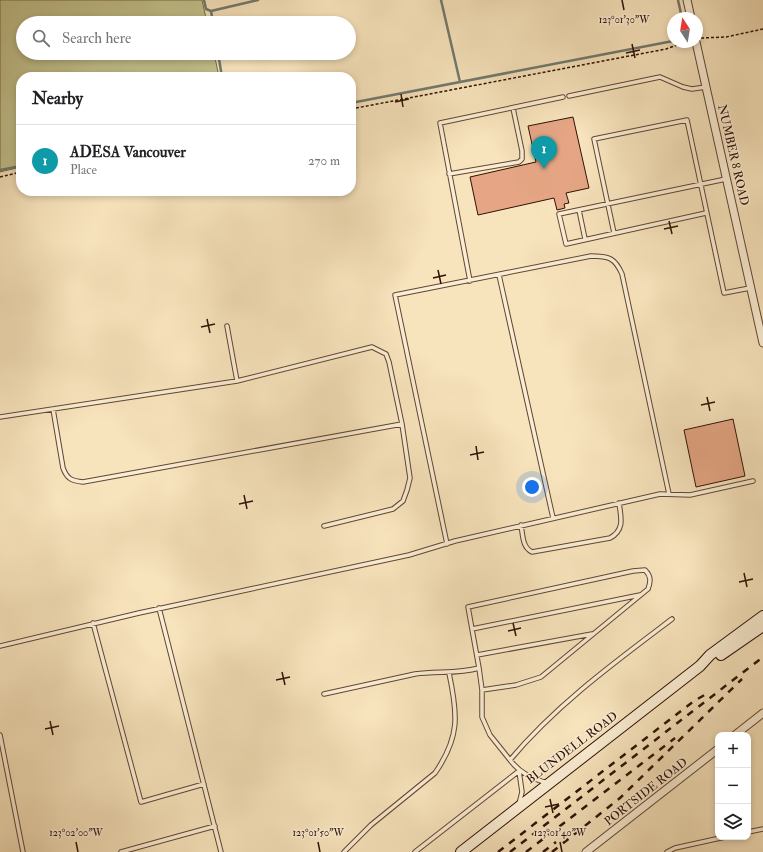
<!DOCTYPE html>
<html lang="en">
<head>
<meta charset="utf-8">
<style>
  body { margin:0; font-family:"IM FELL Double Pica",serif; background:#f6f6f6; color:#202124 }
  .controls { position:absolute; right:12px; bottom:12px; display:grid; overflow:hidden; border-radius:8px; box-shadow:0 2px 6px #0003 }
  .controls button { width:36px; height:36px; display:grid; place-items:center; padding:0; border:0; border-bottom:1px solid #e0e0e0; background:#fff; color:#202124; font:20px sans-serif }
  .compass { position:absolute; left:667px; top:12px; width:36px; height:36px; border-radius:50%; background:#fff; box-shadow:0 2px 6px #0003; rotate:348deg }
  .you { position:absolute; left:532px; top:487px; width:14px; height:14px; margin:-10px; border:3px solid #fff; border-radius:50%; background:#1a73e8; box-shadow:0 0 0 6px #1a73e833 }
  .badge { display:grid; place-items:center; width:26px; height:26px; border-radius:50%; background:#8f2418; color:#fff; font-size:13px; font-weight:700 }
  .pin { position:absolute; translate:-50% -33px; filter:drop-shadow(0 1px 2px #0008) }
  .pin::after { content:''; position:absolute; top:21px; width:14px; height:12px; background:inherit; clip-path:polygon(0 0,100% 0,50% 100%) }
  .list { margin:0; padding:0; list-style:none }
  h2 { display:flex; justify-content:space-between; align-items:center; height:52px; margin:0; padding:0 16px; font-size:17px }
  h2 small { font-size:13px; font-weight:400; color:#757577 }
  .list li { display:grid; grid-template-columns:26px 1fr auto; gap:12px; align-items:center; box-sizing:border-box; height:72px; padding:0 16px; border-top:1px solid #e0e0e0 }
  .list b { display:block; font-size:15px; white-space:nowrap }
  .list p { margin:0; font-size:13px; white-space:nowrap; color:#757577 }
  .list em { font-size:13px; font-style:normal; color:#757577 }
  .icon { flex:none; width:22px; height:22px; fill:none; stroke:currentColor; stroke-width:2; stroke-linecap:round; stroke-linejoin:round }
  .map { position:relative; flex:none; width:763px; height:852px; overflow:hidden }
  .search { position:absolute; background:#fff; box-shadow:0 2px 6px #0003; left:16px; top:16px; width:340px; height:44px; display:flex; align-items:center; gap:10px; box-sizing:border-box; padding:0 14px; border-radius:22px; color:#757577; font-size:15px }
  .panel { position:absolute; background:#fff; box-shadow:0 2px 6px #0003; left:16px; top:72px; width:340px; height:124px; border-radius:16px }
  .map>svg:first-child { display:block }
</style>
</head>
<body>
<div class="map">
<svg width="763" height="852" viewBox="0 0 763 852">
  <rect width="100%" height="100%" fill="#f7e3bc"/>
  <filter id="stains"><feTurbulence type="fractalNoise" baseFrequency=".005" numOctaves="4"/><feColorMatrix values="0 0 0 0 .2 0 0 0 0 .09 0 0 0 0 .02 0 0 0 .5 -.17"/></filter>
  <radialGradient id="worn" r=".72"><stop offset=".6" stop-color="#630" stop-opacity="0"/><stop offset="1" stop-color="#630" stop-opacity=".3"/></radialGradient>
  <path fill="#c2c28d" stroke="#786a4a" d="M0 0H202L207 23H23V53H214L219 77H21V167L0 172Z"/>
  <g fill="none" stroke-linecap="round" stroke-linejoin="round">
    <path stroke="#71796e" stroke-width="2.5" d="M204 0 206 9 211 11
      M441 0 460 82
      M678 0 682 18
      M213 23 211 11 258 0
      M218 53 222 77
      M351 103 673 41
      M0 170 21 166"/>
  </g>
  <path fill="#e6a685" stroke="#2f1106" d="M573 117 589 188 566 193 569 203 564 204 565 208 557 210 554 198 478 215 470 177 536 162 528 126Z
    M733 419 745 476 696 487 684 430Z"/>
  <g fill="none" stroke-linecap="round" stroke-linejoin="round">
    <g stroke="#614634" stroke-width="5.5">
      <path id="service" d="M569 96 660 77 683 87 692 89 706 87
        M449 174 519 162 522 159V151L513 108
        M579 210 585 239
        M706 213 566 244 559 214 726 179
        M614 233 594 139 687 120 724 293 750 288
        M499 275 553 518
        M470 281 440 123 563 97
        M227 326 237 381
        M0 417 237 381 372 347 386 354 389 362 402 424 83 482C72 481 67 479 63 468L53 409
        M521 525C523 535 522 547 532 552L610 538C625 530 621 517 619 503
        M324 526 393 509 403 501 407 490 410 478 402 424
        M447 544 395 295 591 256C609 256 615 258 622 274L669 494
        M159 608 221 852
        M93 623 141 802 204 784
        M472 629 640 595
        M0 646 139 613 409 555 455 541 660 494 690 495 753 481
        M477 655 592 634
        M482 690V717L490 735 510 760
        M324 694 415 674C437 671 458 674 479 668L468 607 633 571 645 570C651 576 651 581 648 589L541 677 516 685 482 690 479 668
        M0 735 23 852
        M548 783C532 779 520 773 510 760 556 705 615 662 672 619
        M519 804 522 792 519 771
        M748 832 763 829
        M121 852 215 826
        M344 852 371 825 435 773C460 737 458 715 449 673
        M415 852 519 771
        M667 852 675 848 725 837"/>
    </g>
    <g stroke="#614634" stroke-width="9">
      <path id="minor" d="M687 0 691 18
        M696 42 763 343
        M735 735 763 713
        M586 852 718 749"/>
    </g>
    <g stroke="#2f1106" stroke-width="12">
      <path id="secondary" d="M721 655 763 626
        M461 852 700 666 710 655 763 616"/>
    </g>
    <path stroke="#2f1106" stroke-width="1.5" stroke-dasharray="3 2" stroke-linecap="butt" d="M701 38 726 37 763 29
      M351 109 666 49 686 42
      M0 177 21 172"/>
    <use href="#service" stroke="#faedd3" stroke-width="3.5"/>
    <use href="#minor" stroke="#faedd3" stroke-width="7"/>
    <use href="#secondary" stroke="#faedd3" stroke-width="10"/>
    <path stroke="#2f1106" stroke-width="2.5" stroke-dasharray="7 7" stroke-linecap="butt" d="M498 852 694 701 708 693
      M510 852 763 657
      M526 852 675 738
      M543 852 556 842
      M552 852 620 798 742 679"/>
  </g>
  <path fill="none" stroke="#2f1106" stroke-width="1.5" d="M622 0 624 10M632 44 635 58M626 53 640 50M401 94 403 107M395 102 409 99M669 221 672 234M664 229 678 226M438 270 441 284M433 278 446 275M207 319 210 333M201 327 215 324M707 397 710 411M701 405 715 402M476 446 478 460M470 455 484 452M244 495 247 509M239 504 253 501M744 573 747 587M739 582 753 579M513 623 516 636M508 631 521 628M282 672 285 685M276 680 290 677M50 721 53 735M45 729 59 726M550 799 553 813M545 807 559 804M76 842 78 852M318 842 320 852M560 842 562 852"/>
  <g text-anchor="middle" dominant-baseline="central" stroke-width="3" stroke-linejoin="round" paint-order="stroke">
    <g font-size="12" fill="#2f1106" stroke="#faedd3">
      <text transform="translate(733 155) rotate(77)">NUMBER 8 ROAD</text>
      <text transform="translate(572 748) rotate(-37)">BLUNDELL ROAD</text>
      <text transform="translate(646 792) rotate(-38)">PORTSIDE ROAD</text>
    </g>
  </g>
  <g font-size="10" text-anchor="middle" fill="#2f1106" stroke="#faedd3" stroke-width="3" stroke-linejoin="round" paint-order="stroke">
    <text x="624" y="23">123°01'30"W</text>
    <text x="76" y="836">123°02'00"W</text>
    <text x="318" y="836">123°01'50"W</text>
    <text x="560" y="836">123°01'40"W</text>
  </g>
  <rect width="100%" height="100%" filter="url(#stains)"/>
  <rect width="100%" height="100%" fill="url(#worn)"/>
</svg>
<div class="controls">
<button>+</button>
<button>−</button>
<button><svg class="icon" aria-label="layers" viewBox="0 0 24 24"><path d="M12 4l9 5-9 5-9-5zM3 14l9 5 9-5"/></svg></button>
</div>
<svg class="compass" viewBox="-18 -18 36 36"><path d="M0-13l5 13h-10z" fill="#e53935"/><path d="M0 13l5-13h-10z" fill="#757577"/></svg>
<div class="you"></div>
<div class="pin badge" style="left:544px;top:169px;background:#0f9aa8">1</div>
<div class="search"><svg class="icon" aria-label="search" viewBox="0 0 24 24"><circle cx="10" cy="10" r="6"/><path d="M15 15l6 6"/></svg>Search here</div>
<section class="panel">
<h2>Nearby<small></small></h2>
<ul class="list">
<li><span class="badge" style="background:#0f9aa8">1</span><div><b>ADESA Vancouver</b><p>Place</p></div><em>270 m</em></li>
</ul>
</section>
</div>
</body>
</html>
